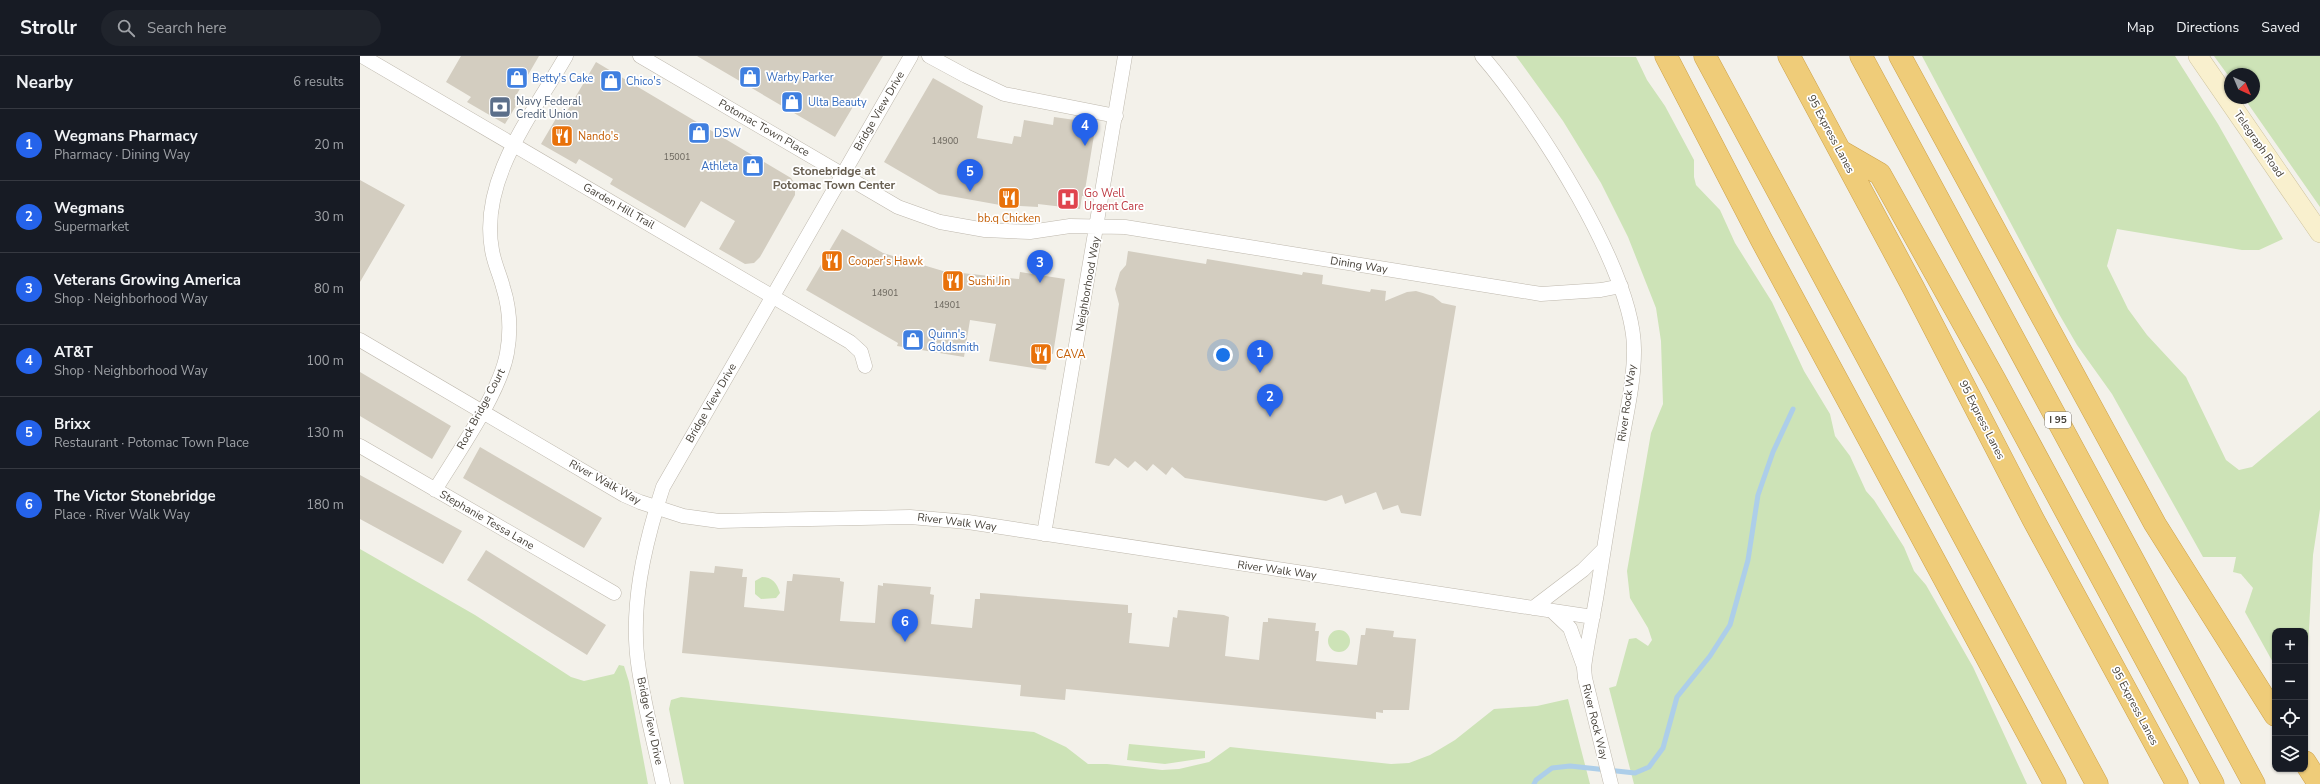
<!DOCTYPE html>
<html lang="en">
<head>
<meta charset="utf-8">
<style>
  body { margin:0; font-family:"Nunito Sans",sans-serif; background:#20242c; color:#f1f3f6 }
  .controls { position:absolute; right:12px; bottom:12px; display:grid; overflow:hidden; border-radius:8px; box-shadow:0 1px 3px #0004 }
  .controls button { width:36px; height:36px; display:grid; place-items:center; padding:0; border:0; border-bottom:1px solid #363941; background:#171b24; color:#f1f3f6; font:20px sans-serif }
  .compass { position:absolute; left:1864px; top:12px; width:36px; height:36px; border-radius:50%; background:#171b24; box-shadow:0 1px 3px #0004; rotate:136deg }
  .you { position:absolute; left:863px; top:299px; width:14px; height:14px; margin:-10px; border:3px solid #fff; border-radius:50%; background:#1a73e8; box-shadow:0 0 0 6px #1a73e833 }
  .badge { display:grid; place-items:center; width:26px; height:26px; border-radius:50%; background:#2563eb; color:#fff; font-size:13px; font-weight:700 }
  .pin { position:absolute; translate:-50% -33px; filter:drop-shadow(0 1px 2px #0008) }
  .pin::after { content:''; position:absolute; top:21px; width:14px; height:12px; background:inherit; clip-path:polygon(0 0,100% 0,50% 100%) }
  .list { margin:0; padding:0; list-style:none }
  h2 { display:flex; justify-content:space-between; align-items:center; height:52px; margin:0; padding:0 16px; font-size:17px }
  h2 small { font-size:13px; font-weight:400; color:#9ea1a6 }
  .list li { display:grid; grid-template-columns:26px 1fr auto; gap:12px; align-items:center; box-sizing:border-box; height:72px; padding:0 16px; border-top:1px solid #363941 }
  .list b { display:block; font-size:15px; white-space:nowrap }
  .list p { margin:0; font-size:13px; white-space:nowrap; color:#9ea1a6 }
  .list em { font-size:13px; font-style:normal; color:#9ea1a6 }
  .icon { flex:none; width:22px; height:22px; fill:none; stroke:currentColor; stroke-width:2; stroke-linecap:round; stroke-linejoin:round }
  .map { position:relative; flex:none; width:1960px; height:728px; overflow:hidden }
  header { display:flex; align-items:center; gap:24px; box-sizing:border-box; height:56px; padding:0 20px; background:#171b24; border-bottom:1px solid #363941 }
  header strong { font-size:19px }
  nav { display:flex; gap:22px; margin-inline-start:auto; font-size:14px }
  .search { width:280px; height:36px; background:#20242c; display:flex; align-items:center; gap:10px; box-sizing:border-box; padding:0 14px; border-radius:22px; color:#9ea1a6; font-size:15px }
  main { display:flex }
  aside { flex:1; background:#171b24 }
  .map>svg:first-child { display:block }
</style>
</head>
<body>
<header>
<strong>Strollr</strong>
<div class="search"><svg class="icon" aria-label="search" viewBox="0 0 24 24"><circle cx="10" cy="10" r="6"/><path d="M15 15l6 6"/></svg>Search here</div>
<nav><a>Map</a><a>Directions</a><a>Saved</a></nav>
</header>
<main>
<aside>
<h2>Nearby<small>6 results</small></h2>
<ul class="list">
<li><span class="badge">1</span><div><b>Wegmans Pharmacy</b><p>Pharmacy · Dining Way</p></div><em>20 m</em></li>
<li><span class="badge">2</span><div><b>Wegmans</b><p>Supermarket</p></div><em>30 m</em></li>
<li><span class="badge">3</span><div><b>Veterans Growing America</b><p>Shop · Neighborhood Way</p></div><em>80 m</em></li>
<li><span class="badge">4</span><div><b>AT&amp;T</b><p>Shop · Neighborhood Way</p></div><em>100 m</em></li>
<li><span class="badge">5</span><div><b>Brixx</b><p>Restaurant · Potomac Town Place</p></div><em>130 m</em></li>
<li><span class="badge">6</span><div><b>The Victor Stonebridge</b><p>Place · River Walk Way</p></div><em>180 m</em></li>
</ul>
</aside>
<div class="map">
<svg width="1960" height="728" viewBox="0 0 1960 728">
  <rect width="100%" height="100%" fill="#f3f1ea"/>
  <path fill="#cde3b7" d="M1156 0 1276 1 1287 24 1305 50 1334 104V121L1336 129 1360 154 1375 187 1412 246 1444 315 1470 358 1475 380 1490 400 1506 435 1514 444 1544 491 1554 515 1566 529 1613 611 1667 728H1274L1249 632 1256 630 1269 583 1276 582 1288 590 1292 584 1288 572 1270 542 1267 515 1291 377 1303 348 1301 285 1296 252 1268 181 1241 127 1203 65Z
    M1562 0H1815L1858 68 1923 183 1899 194H1882L1757 173 1747 210 1768 253 1787 279 1826 321 1866 404 1879 414 1892 411 1960 354V453L1953 499 1948 592 1945 606V575H1915V610L1885 556 1893 532 1881 518 1873 516 1876 501H1843L1752 338 1717 289 1699 258Z
    M1854 0H1960V151L1884 42H1894V18H1870V22Z
    M0 493 115 559 211 621 224 625 254 618 259 609 264 610 269 626 288 728H0Z
    M402 521C412 521 417 527 420 537L416 542 401 543 395 538V525Z
    M968 585a11 11 0 1 1 22 0a11 11 0 1 1-22 0Z
    M321 641 674 676 706 691 728 708H747L802 714 819 713 849 706 870 691 1031 708 1049 707 1070 699 1095 684 1134 653 1177 650 1208 643 1230 728H324L309 653 311 644Z
    M769 688 845 695V702L805 708 767 704Z"/>
  <g fill="none" stroke-linecap="round" stroke-linejoin="round">
    <path stroke="#adcee9" stroke-width="5" d="M1174 728 1176 724 1192 712 1210 710 1275 717 1289 711 1303 692 1317 641 1350 600 1370 569 1388 504 1398 439 1413 396 1433 353"/>
  </g>
  <path fill="#d3cdc0" d="M101 0H179L154 43 159 45 145 68 107 46 111 41 86 26Z
    M337 0H523L475 81Z
    M236 6 431 122 435 128V139L400 201 394 207 385 208 359 193 375 165 341 145 325 172 250 128 253 123 219 103 216 108 181 88 201 54 206 57Z
    M573 22 623 50 617 82 652 88 654 80 661 81 664 64 693 69 694 61 736 67 724 140H722L720 153 678 148V151L640 149 579 138 524 106Z
    M0 124 45 149 0 226Z
    M482 173 523 197 583 215 659 223 660 216 705 223 693 298 689 297 686 314 629 305 636 268 610 264 604 301 537 290 538 287 446 234Z
    M768 195 846 208 847 203 942 219 943 216 963 219 962 228 1010 236 1011 233 1026 235 1025 245 1047 236 1056 235 1073 240 1082 247 1096 250 1061 460 1041 457 1038 449 1023 454 1016 436 985 448 982 439 966 445 825 422 812 411 806 419 793 408 787 415 775 405 768 412 755 402 749 410 735 407 759 248 755 233 760 216 766 209Z
    M0 316 91 370 72 403 0 360Z
    M120 391 242 462 224 492 103 422Z
    M0 419 102 475 83 508 0 463Z
    M126 494 246 569 227 599 107 524Z
    M355 510 383 513 382 521H387L384 551 424 555 427 525H432L433 518 480 522V525L484 526 480 565 515 567 518 529 523 530V527L571 531 570 538 574 539 571 568 612 572 615 543H620V537L768 549V557H772L769 587 809 591 813 561 817 562 818 554 864 559 869 561 865 600 899 604 903 566H908V562L956 567 955 575H959L956 605 997 609 1001 579H1005L1006 572 1034 575 1033 581 1056 583 1049 654H1023V657L1016 656V663L706 633 705 644 660 640 661 629 322 597 330 515 354 517Z"/>
  <g fill="none" stroke-linecap="round" stroke-linejoin="round">
    <g stroke="#beb8ad" stroke-width="15">
      <path id="street" d="M2 0 490 286 501 296 505 310
        M280 0 538 151 580 166 625 174 670 176 710 170 765 171 1181 238 1241 234 1261 230
        M569 0 606 20 644 38 756 60
        M1122 0C1174 60 1276 217 1274 296 1274 325 1267 355 1262 384 1253 435 1245 486 1237 537 1233 562 1227 587 1224 612L1225 622 1251 728
        M0 284 264 439 280 446 323 460 359 465 550 461 608 466 1233 561
        M0 390 254 537
        M75 434C97 398 140 337 147 297 151 275 150 253 143 231 140 219 134 207 132 194 119 123 173 58 206 0
        M684 478 765 0
        M1173 552 1223 514 1244 493
        M1192 555 1210 572 1223 608
        M303 728C295 690 285 653 279 614 269 553 284 490 303 431L551 0"/>
    </g>
    <g stroke="#cec39e" stroke-width="20">
      <path id="secondary" d="M1838 0 1960 177"/>
    </g>
    <g stroke="#cda24a" stroke-width="23">
      <path id="highway" d="M1306 0 1401 183 1695 728
        M1345 0 1737 728
        M1429 0 1553 231 1673 463 1817 728
        M1501 0 1894 728
        M1540 0 1795 468 1915 659
        M1482 96 1520 118 1635 324 1853 728
        M1945 706 1959 728"/>
    </g>
    <use href="#street" stroke="#fff" stroke-width="14"/>
    <use href="#secondary" stroke="#f9f0ce" stroke-width="19"/>
    <use href="#highway" stroke="#efcc79" stroke-width="22"/>
  </g>
  <defs>
    <g id="shop-square" transform="scale(1.15)"><rect x="-9" y="-9" width="18" height="18" rx="4" fill="#3f7fe0" stroke="#fff"/><path d="M-5-2.5h2.3a2.7 3.5 0 0 1 5.4 0H5L5.5 6h-11ZM-1.5-2.5h3a1.5 2.3 0 0 0-3 0Z" fill="#fff"/></g>
    <g id="bank-square" transform="scale(1.15)"><rect x="-9" y="-9" width="18" height="18" rx="4" fill="#5c6f8a" stroke="#fff"/><path d="M-6-4H6V4H-6ZM0-2.3a2.3 2.3 0 1 0 0 4.6a2.3 2.3 0 1 0 0-4.6Z" fill="#fff"/></g>
    <g id="restaurant-square" transform="scale(1.15)"><rect x="-9" y="-9" width="18" height="18" rx="4" fill="#e8710a" stroke="#fff"/><path d="M-5-6h1v4h1v-4h1v4h1v-4h1v5L-1.5 .5V6h-2V.5L-5-1ZM5-6V6H3V1.5H1.5Q1.5-4 5-6Z" fill="#fff"/></g>
    <g id="hospital-square" transform="scale(1.15)"><rect x="-9" y="-9" width="18" height="18" rx="4" fill="#e0444e" stroke="#fff"/><path d="M-5-5h3v3.5h4V-5h3V5h-3V1.5h-4V5h-3Z" fill="#fff"/></g>
  </defs>
  <g fill-rule="evenodd">
    <use href="#shop-square" x="390" y="21"/>
    <use href="#shop-square" x="157" y="22"/>
    <use href="#shop-square" x="251" y="25"/>
    <use href="#shop-square" x="432" y="46"/>
    <use href="#bank-square" x="140" y="51"/>
    <use href="#shop-square" x="339" y="77"/>
    <use href="#restaurant-square" x="202" y="80"/>
    <use href="#shop-square" x="393" y="110"/>
    <use href="#restaurant-square" x="649" y="142"/>
    <use href="#hospital-square" x="708" y="143"/>
    <use href="#restaurant-square" x="472" y="205"/>
    <use href="#restaurant-square" x="593" y="225"/>
    <use href="#shop-square" x="553" y="284"/>
    <use href="#restaurant-square" x="681" y="298"/>
  </g>
  <g text-anchor="middle" dominant-baseline="central" stroke-width="3.5" stroke-linejoin="round" paint-order="stroke">
    <g font-size="9" fill="#69645b">
      <text x="585" y="85">14900</text>
      <text x="317" y="101">15001</text>
      <text x="525" y="237">14901</text>
      <text x="587" y="249">14901</text>
    </g>
    <rect fill="#fff" stroke="#7e7a74" stroke-width="1" x="1685" y="356" width="26" height="16" rx="3"/>
    <g font-size="10" font-weight="bold" fill="#464139">
      <text x="1698" y="364">I 95</text>
    </g>
    <g font-size="11" fill="#366cbe" stroke="#fff" text-anchor="start">
      <text x="406" y="21">Warby Parker</text>
      <text x="172" y="22">Betty's Cake</text>
      <text x="266" y="25">Chico's</text>
      <text x="448" y="46">Ulta Beauty</text>
      <text x="354" y="77">DSW</text>
      <text x="378" y="110" text-anchor="end">Athleta</text>
      <text x="568" y="278">Quinn's<tspan x="568" dy="13">Goldsmith</tspan></text>
    </g>
    <g font-size="11" fill="#4e5e75" stroke="#fff" text-anchor="start">
      <text x="156" y="45">Navy Federal<tspan x="156" dy="13">Credit Union</tspan></text>
    </g>
    <g font-size="11" fill="#464139" stroke="#fff">
      <text transform="translate(519 55) rotate(-60)">Bridge View Drive</text>
      <text transform="translate(404 72) rotate(30)">Potomac Town Place</text>
      <text transform="translate(1471 78) rotate(62)">95 Express Lanes</text>
      <text transform="translate(1899 88) rotate(55)">Telegraph Road</text>
      <text transform="translate(259 150) rotate(30)">Garden Hill Trail</text>
      <text transform="translate(999 209) rotate(9)">Dining Way</text>
      <text transform="translate(728 228) rotate(-80)">Neighborhood Way</text>
      <text transform="translate(351 347) rotate(-60)">Bridge View Drive</text>
      <text transform="translate(1267 347) rotate(-82)">River Rock Way</text>
      <text transform="translate(121 353) rotate(-62)">Rock Bridge Court</text>
      <text transform="translate(1622 364) rotate(63)">95 Express Lanes</text>
      <text transform="translate(245 426) rotate(29)">River Walk Way</text>
      <text transform="translate(127 464) rotate(30)">Stephanie Tessa Lane</text>
      <text transform="translate(597 466) rotate(7)">River Walk Way</text>
      <text transform="translate(917 514) rotate(8)">River Walk Way</text>
      <text transform="translate(1775 650) rotate(62)">95 Express Lanes</text>
      <text transform="translate(290 665) rotate(78)">Bridge View Drive</text>
      <text transform="translate(1235 666) rotate(76)">River Rock Way</text>
    </g>
    <g font-size="11" fill="#c56008" stroke="#fff" text-anchor="start">
      <text x="218" y="80">Nando's</text>
      <text x="649" y="162" text-anchor="middle">bb.q Chicken</text>
      <text x="488" y="205">Cooper's Hawk</text>
      <text x="608" y="225">Sushi Jin</text>
      <text x="696" y="298">CAVA</text>
    </g>
    <g font-size="11" fill="#be3a42" stroke="#fff" text-anchor="start">
      <text x="724" y="137">Go Well<tspan x="724" dy="13">Urgent Care</tspan></text>
    </g>
    <g font-size="12" font-weight="bold" fill="#685f51" stroke="#fff">
      <text x="474" y="115">Stonebridge at<tspan x="474" dy="14">Potomac Town Center</tspan></text>
    </g>
  </g>
</svg>
<div class="controls">
<button>+</button>
<button>−</button>
<button><svg class="icon" aria-label="locate" viewBox="0 0 24 24"><circle cx="12" cy="12" r="6"/><path d="M12 2v4M12 18v4M2 12h4M18 12h4"/></svg></button>
<button><svg class="icon" aria-label="layers" viewBox="0 0 24 24"><path d="M12 4l9 5-9 5-9-5zM3 14l9 5 9-5"/></svg></button>
</div>
<svg class="compass" viewBox="-18 -18 36 36"><path d="M0-13l5 13h-10z" fill="#e53935"/><path d="M0 13l5-13h-10z" fill="#9ea1a6"/></svg>
<div class="you"></div>
<div class="pin badge" style="left:900px;top:317px">1</div>
<div class="pin badge" style="left:910px;top:361px">2</div>
<div class="pin badge" style="left:680px;top:227px">3</div>
<div class="pin badge" style="left:725px;top:90px">4</div>
<div class="pin badge" style="left:610px;top:136px">5</div>
<div class="pin badge" style="left:545px;top:586px">6</div>
</div>
</main>
</body>
</html>
